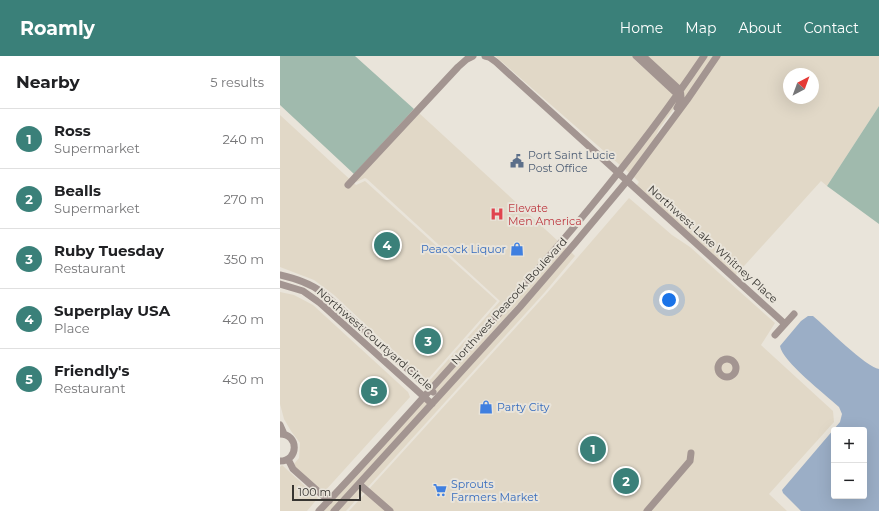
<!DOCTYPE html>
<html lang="en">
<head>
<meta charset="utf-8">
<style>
  body { margin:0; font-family:Montserrat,sans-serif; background:#f2f2f2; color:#202124 }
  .controls { position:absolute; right:12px; bottom:12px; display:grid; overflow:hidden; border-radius:4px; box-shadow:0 4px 16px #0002 }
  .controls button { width:36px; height:36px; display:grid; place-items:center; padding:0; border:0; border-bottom:1px solid #e0e0e0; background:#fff; color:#202124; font:20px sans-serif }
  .compass { position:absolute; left:503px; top:12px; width:36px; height:36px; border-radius:50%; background:#fff; box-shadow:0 4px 16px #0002; rotate:41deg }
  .scale { position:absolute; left:12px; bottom:10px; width:69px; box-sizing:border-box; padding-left:4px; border:2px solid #373531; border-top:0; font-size:11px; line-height:14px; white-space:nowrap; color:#373531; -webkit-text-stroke:3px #e9e4da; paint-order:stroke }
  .you { position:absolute; left:389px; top:244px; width:14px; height:14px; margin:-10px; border:3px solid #fff; border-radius:50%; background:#1a73e8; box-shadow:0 0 0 6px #1a73e833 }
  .badge { display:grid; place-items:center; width:26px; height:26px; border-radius:50%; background:#3a8079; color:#fff; font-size:13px; font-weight:700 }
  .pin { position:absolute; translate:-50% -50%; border:2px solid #fff; box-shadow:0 1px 4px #0006 }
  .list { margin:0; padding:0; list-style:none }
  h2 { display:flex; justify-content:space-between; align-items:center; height:52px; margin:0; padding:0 16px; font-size:17px }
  h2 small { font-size:13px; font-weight:400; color:#757577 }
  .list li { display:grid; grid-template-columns:26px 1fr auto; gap:12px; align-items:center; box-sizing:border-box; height:60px; padding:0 16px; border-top:1px solid #e0e0e0 }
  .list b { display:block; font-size:15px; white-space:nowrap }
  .list p { margin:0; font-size:13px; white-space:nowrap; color:#757577 }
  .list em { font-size:13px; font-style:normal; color:#757577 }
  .map { position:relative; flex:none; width:599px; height:455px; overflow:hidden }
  header { display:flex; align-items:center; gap:24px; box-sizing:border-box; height:56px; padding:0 20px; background:#3a8079; color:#fff }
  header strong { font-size:19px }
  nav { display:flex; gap:22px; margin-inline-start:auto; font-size:14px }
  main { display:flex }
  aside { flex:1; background:#fff }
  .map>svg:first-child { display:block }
</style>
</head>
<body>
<header>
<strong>Roamly</strong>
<nav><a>Home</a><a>Map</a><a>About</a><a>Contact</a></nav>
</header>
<main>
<aside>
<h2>Nearby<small>5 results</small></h2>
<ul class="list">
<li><span class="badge">1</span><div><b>Ross</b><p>Supermarket</p></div><em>240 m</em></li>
<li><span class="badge">2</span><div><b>Bealls</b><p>Supermarket</p></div><em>270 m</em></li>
<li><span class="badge">3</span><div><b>Ruby Tuesday</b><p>Restaurant</p></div><em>350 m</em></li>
<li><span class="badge">4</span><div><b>Superplay USA</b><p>Place</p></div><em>420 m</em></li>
<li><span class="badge">5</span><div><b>Friendly's</b><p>Restaurant</p></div><em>450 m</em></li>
</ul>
</aside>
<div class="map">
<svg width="599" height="455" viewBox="0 0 599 455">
  <rect width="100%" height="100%" fill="#e9e4da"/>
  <path fill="#e1d8c7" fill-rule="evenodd" d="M215 0H353L355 4 394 39 341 110Z
    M367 0H421L400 31Z
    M427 0H434L404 44 403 35Z
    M440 0H599V50L547 130 541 125 455 220 356 130 359 126 353 120ZM509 18H533V42H509Z
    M399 40 395 51 379 73 375 82 349 117 345 113Z
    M139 57 279 186 150 330 144 324 151 323 220 245 87 123 85 122 76 126 75 125Z
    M0 59 76 129 85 125 217 245 149 322H143L54 239 34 224 0 211Z
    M349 142 392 179 410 191 495 267 481 289 553 355 554 366 489 438 507 455H69L267 237Z
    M283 189 287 193 158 337 154 333Z
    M291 196 295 200 265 236 88 431 83 427Z
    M0 236 14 239 33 249 128 336 130 341 44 436 16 412 14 408 19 402 20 387 11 375 4 363 0 348Z
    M144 344 149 348 51 455H43Z
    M2 409 38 442 27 455H0V411Z
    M79 431 84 435 66 455H57Z"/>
  <path fill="#a0baad" d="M0 0H75L134 53 74 118 0 49Z
    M599 50V168L547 130Z"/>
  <path fill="#9baec6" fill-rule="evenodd" d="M528 260H533C545 270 587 312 599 313V455H521L503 437 502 434 560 366 562 358 559 351C546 339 502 305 500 290L521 265ZM554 374H584V440H554Z"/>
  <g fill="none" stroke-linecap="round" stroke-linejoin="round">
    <path stroke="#a39591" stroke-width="7" d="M205 0 209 1 216 6 505 268
      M356 0 397 38
      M363 0 400 34C402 42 401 45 397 52
      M68 129 178 11 187 3 193 0
      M0 219C16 223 30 227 43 237L153 336
      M0 228 23 235 40 247 152 348
      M495 279 514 258
      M438 312a9 9 0 1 1 18 0a9 9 0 1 1-18 0Z
      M0 369 4 378
      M0 378C19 378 19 405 0 405
      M8 403 13 413 49 445
      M79 428 110 455
      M39 455C90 402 139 346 188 292 272 199 354 104 424 0
      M54 455 240 251 296 186 347 125 407 44 437 0
      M367 455 410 405 411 397"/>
  </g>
  <defs>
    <g id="civic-bare" transform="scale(1.08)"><path d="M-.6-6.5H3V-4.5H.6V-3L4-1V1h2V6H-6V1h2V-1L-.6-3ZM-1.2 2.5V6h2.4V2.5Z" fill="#5c6f8a" stroke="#e9e4da" stroke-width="2.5" paint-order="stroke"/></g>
    <g id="hospital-bare" transform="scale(1.08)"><path d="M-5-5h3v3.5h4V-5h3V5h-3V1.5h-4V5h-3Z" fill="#e0444e" stroke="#e9e4da" stroke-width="2.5" paint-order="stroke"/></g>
    <g id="shop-bare" transform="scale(1.08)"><path d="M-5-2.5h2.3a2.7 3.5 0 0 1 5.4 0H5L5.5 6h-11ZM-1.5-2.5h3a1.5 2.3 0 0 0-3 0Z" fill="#3f7fe0" stroke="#e9e4da" stroke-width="2.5" paint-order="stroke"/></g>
    <g id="supermarket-bare" transform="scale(1.08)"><path d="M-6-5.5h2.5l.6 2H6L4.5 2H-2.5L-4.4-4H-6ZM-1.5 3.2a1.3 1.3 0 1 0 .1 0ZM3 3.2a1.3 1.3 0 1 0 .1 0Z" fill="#3f7fe0" stroke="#e9e4da" stroke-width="2.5" paint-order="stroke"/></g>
  </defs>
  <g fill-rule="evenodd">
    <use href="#civic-bare" x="237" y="105"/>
    <use href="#hospital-bare" x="217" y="158"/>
    <use href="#shop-bare" x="237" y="193"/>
    <use href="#shop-bare" x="206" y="351"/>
    <use href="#supermarket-bare" x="160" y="434"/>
  </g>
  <g text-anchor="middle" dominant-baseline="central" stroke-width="4" stroke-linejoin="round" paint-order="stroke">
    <g font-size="11" fill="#4e5e75" stroke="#e9e4da" text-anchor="start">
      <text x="248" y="99">Port Saint Lucie<tspan x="248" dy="13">Post Office</tspan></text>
    </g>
    <g font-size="11" fill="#be3a42" stroke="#e9e4da" text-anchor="start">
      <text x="228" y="152">Elevate<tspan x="228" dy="13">Men America</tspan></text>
    </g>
    <g font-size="11" fill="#373531" stroke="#e9e4da">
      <text transform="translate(433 188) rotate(42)">Northwest Lake Whitney Place</text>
      <text transform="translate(229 245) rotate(-48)">Northwest Peacock Boulevard</text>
      <text transform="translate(95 283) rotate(41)">Northwest Courtyard Circle</text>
    </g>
    <g font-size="11" fill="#366cbe" stroke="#e9e4da" text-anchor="start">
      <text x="226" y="193" text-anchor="end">Peacock Liquor</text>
      <text x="217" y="351">Party City</text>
      <text x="171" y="428">Sprouts<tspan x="171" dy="13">Farmers Market</tspan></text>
    </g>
  </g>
</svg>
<div class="controls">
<button>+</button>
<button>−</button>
</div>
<svg class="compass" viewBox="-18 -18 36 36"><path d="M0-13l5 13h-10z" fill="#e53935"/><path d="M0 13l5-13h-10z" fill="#757577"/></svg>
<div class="scale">100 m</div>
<div class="you"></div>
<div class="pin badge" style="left:313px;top:393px">1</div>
<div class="pin badge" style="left:346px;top:425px">2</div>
<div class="pin badge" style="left:148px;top:285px">3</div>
<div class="pin badge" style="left:107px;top:189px">4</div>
<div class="pin badge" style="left:94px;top:335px">5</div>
</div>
</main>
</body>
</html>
